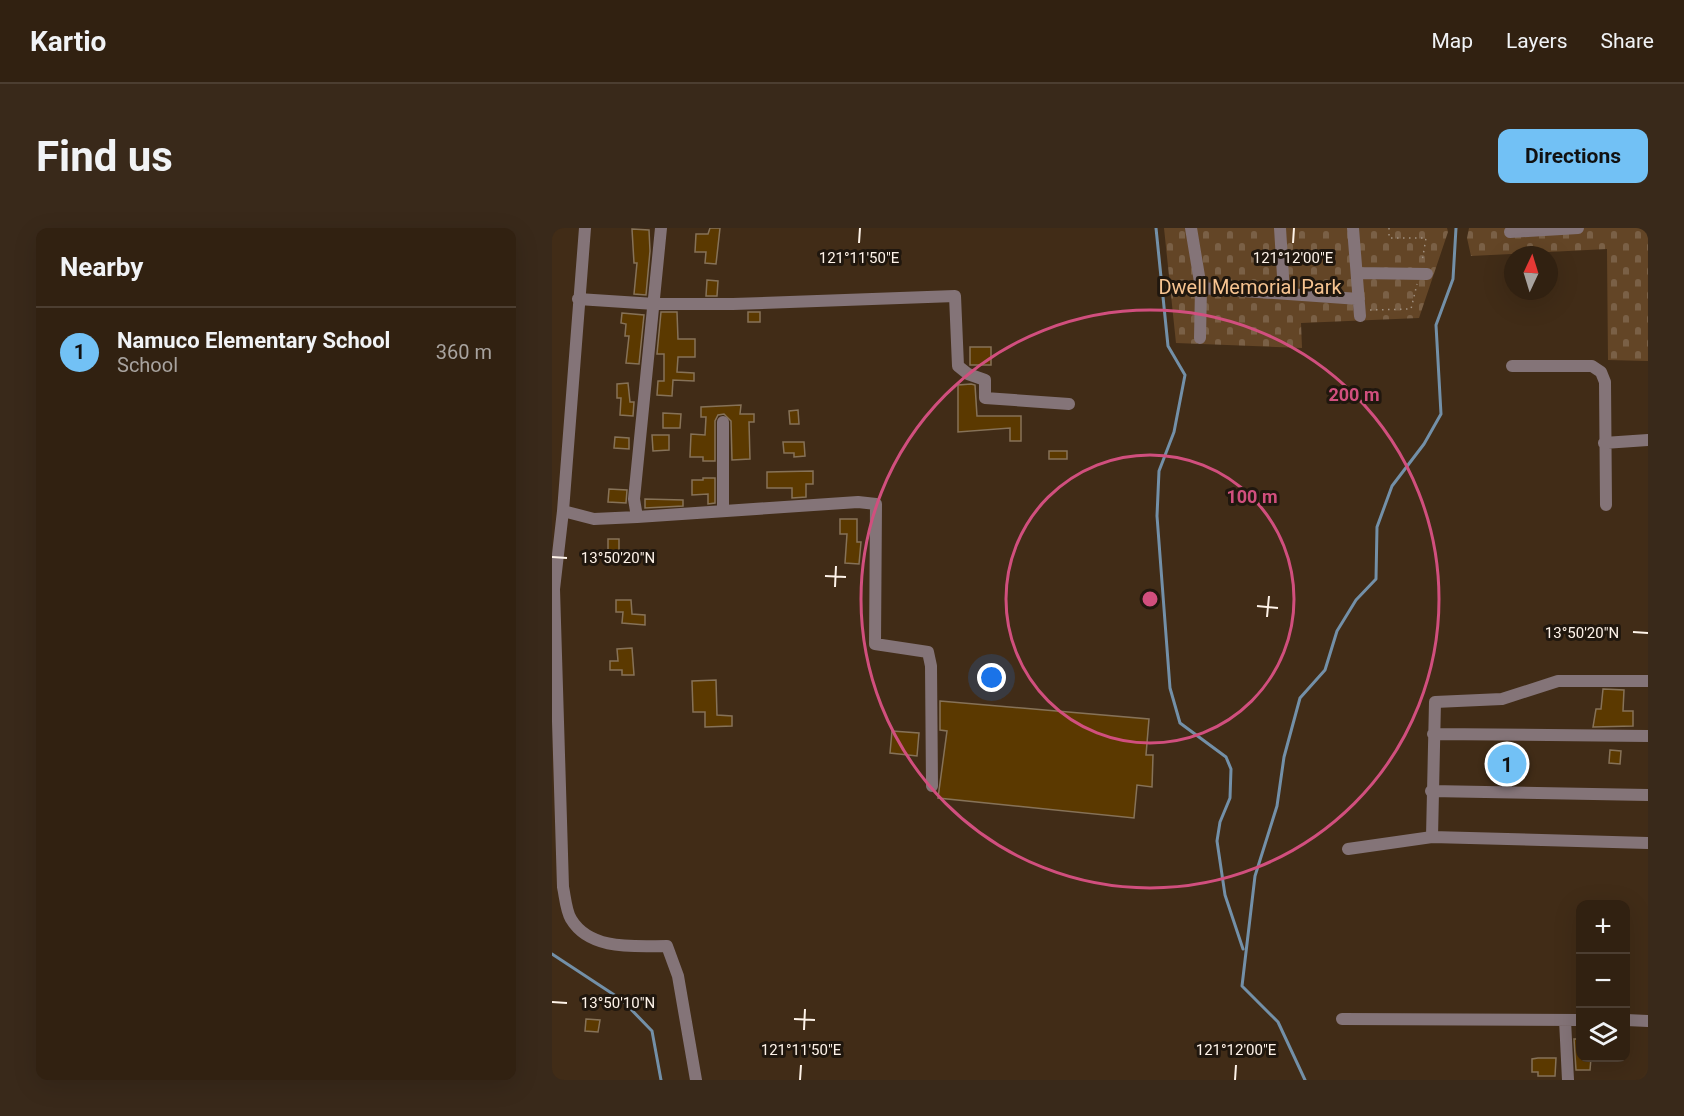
<!DOCTYPE html>
<html lang="en">
<head>
<meta charset="utf-8">
<style>
  body { margin:0; font-family:Roboto,sans-serif; background:#39291a; color:#f1f3f6 }
  .controls { position:absolute; right:18px; bottom:18px; display:grid; overflow:hidden; border-radius:12px; box-shadow:0 6px 24px #0002 }
  .controls button { width:54px; height:54px; display:grid; place-items:center; padding:0; border:0; border-bottom:2px solid #4c3e31; background:#312111; color:#f1f3f6; font:30px sans-serif }
  .compass { position:absolute; left:952px; top:18px; width:54px; height:54px; border-radius:50%; background:#312111; box-shadow:0 6px 24px #0002; rotate:4deg }
  .you { position:absolute; left:440px; top:450px; width:21px; height:21px; margin:-15px; border:4px solid #fff; border-radius:50%; background:#1a73e8; box-shadow:0 0 0 9px #1a73e833 }
  .badge { display:grid; place-items:center; width:39px; height:39px; border-radius:50%; background:#72c1f5; color:#111; font-size:20px; font-weight:700 }
  .pin { position:absolute; translate:-50% -50%; border:3px solid #fff; box-shadow:0 2px 6px #0006 }
  .list { margin:0; padding:0; list-style:none }
  h2 { display:flex; justify-content:space-between; align-items:center; height:78px; margin:0; padding:0 24px; font-size:26px }
  h2 small { font-size:20px; font-weight:400; color:#a8a39f }
  .list li { display:grid; grid-template-columns:39px 1fr auto; gap:18px; align-items:center; box-sizing:border-box; height:90px; padding:0 24px; border-top:2px solid #4c3e31 }
  .list b { display:block; font-size:22px; white-space:nowrap }
  .list p { margin:0; font-size:20px; white-space:nowrap; color:#a8a39f }
  .list em { font-size:20px; font-style:normal; color:#a8a39f }
  .icon { flex:none; width:33px; height:33px; fill:none; stroke:currentColor; stroke-width:2; stroke-linecap:round; stroke-linejoin:round }
  .map { position:relative; flex:none; width:1096px; height:852px; overflow:hidden; border-radius:12px }
  header { display:flex; align-items:center; gap:36px; box-sizing:border-box; height:84px; padding:0 30px; background:#312111; border-bottom:2px solid #4c3e31 }
  header strong { font-size:28px }
  nav { display:flex; gap:33px; margin-inline-start:auto; font-size:21px }
  .intro { display:flex; align-items:center; justify-content:space-between; box-sizing:border-box; height:144px; padding:0 36px }
  h1 { margin:0; font-size:42px }
  .button { padding:15px 27px; border-radius:12px; background:#72c1f5; color:#111; font-size:21px; font-weight:700 }
  main { display:flex; gap:36px; padding:0 36px }
  aside { flex:1; background:#312111; border-radius:12px; box-shadow:0 6px 24px #0002 }
  .map>svg:first-child { display:block }
</style>
</head>
<body>
<header>
<strong>Kartio</strong>
<nav><a>Map</a><a>Layers</a><a>Share</a></nav>
</header>
<div class="intro"><h1>Find us</h1><a class="button">Directions</a></div>
<main>
<aside>
<h2>Nearby<small></small></h2>
<ul class="list">
<li><span class="badge">1</span><div><b>Namuco Elementary School</b><p>School</p></div><em>360 m</em></li>
</ul>
</aside>
<div class="map">
<svg width="1096" height="852" viewBox="0 0 1096 852">
  <defs>
    <pattern id="cemetery-stones" width="16" height="16" patternUnits="userSpaceOnUse" patternTransform="scale(1.5)"><rect width="16" height="16" fill="#634526"/><path d="M2 7V4a2 2 0 0 1 4 0v3zM10 15v-3a2 2 0 0 1 4 0v3z" fill="#7a6046"/></pattern>
  </defs>
  <rect width="100%" height="100%" fill="#412c17"/>
  <path fill="url(#cemetery-stones)" d="M612 0H895L896 4 867 90 749 95 750 120 624 115Z
    M917 0H1096V133L1056 132 1055 21 919 28 915 10Z"/>
  <g fill="none" stroke-linecap="round" stroke-linejoin="round">
    <path stroke="#7390a8" stroke-width="3" d="M604 0 616 118 633 147 622 204 607 243 605 288 618 460 628 495 674 529 679 541 678 570 668 594 665 613 673 667 691 721
      M0 726 70 772 100 803 109 852
      M753 852 726 794 690 758 703 648 725 578 732 529 748 470 773 442 785 403 804 372 824 351 825 299 840 258 872 216 889 186 884 97 901 51 904 0"/>
  </g>
  <path fill="#5b3900" stroke="#867258" stroke-width="1.5" d="M158 0H168L164 36 153 35 154 24H143L144 6H156Z
    M80 1 97 2 98 23 94 67 82 66 85 35H82Z
    M155 52 166 53 165 68H154Z
    M109 84H125L126 111H143V129H126L125 144 142 145V153L121 152 120 168 105 167 106 153H112V126H105Z
    M196 84H208V94H196Z
    M70 85 92 87 87 136 74 135 77 108H73L74 96 69 95Z
    M418 119H439V137H418Z
    M76 155 78 174H82L81 188 68 187 69 170H65V156Z
    M419 156 423 157 425 188H469V213H458V200L406 204V157Z
    M189 177 188 186H202V194H197L198 231 180 232 179 193 172 186 166 187 163 193V233H151V229H138L139 206 153 207 154 189H149V179Z
    M246 182 247 196H238L237 183Z
    M111 185 129 186 128 200H111Z
    M100 207H117V222L101 223Z
    M63 209 77 210V221L62 220Z
    M231 214H252L253 228 242 229V225H232Z
    M497 223H515V231H497Z
    M261 243V256H254V269L240 270V260H215V244Z
    M151 250H163V275L156 276V266L140 267V252H151Z
    M57 261 75 262 74 275 56 274Z
    M93 271 131 272V278L93 280Z
    M288 291H305V314H309L307 336 293 335 295 306H288Z
    M56 311H67V334H56Z
    M64 372H79L80 386 93 387V397L70 395 71 384H64Z
    M80 420 82 447H70V442H58V433H66L65 421Z
    M164 452 165 487 180 488V498L153 499V484H141L140 453Z
    M1051 461 1072 462 1071 483H1081V498L1041 499 1044 481H1049Z
    M388 473 597 491 594 527H601L600 559 585 557 582 590 386 570 395 503 388 502Z
    M340 503 367 505 365 528 338 525Z
    M1058 522 1069 523 1068 536 1057 535Z
    M34 791 48 792 46 804 33 803Z
    M1022 811H1029V830H1039L1038 842H1024Z
    M986 830H1004L1003 848H986V844H980V831Z"/>
  <g fill="none" stroke-linecap="round" stroke-linejoin="round">
    <path stroke="#a19181" stroke-width="1.5" stroke-dasharray="1.5 4.5" stroke-linecap="butt" d="M837 0V10H874L870 34
      M818 82 859 81 865 56"/>
    <path stroke="#847478" stroke-width="12" d="M33 0 11 283 2 361 11 659C13 668 14 683 19 691 38 723 83 718 115 718L126 748 144 852
      M109 0 82 271 85 289 306 274 324 276 323 416 376 424 379 438 380 558
      M639 0 649 60 648 110
      M728 0 732 64
      M801 0 808 88
      M958 4 1026 0
      M805 45 875 46
      M649 60 807 71
      M26 71 103 76H181L403 68 406 138 416 146 433 152V170L517 176
      M960 138H1040L1049 144 1053 154 1054 277
      M1052 215 1096 212
      M171 281V194
      M11 283 42 291 85 289
      M881 506 1096 508
      M879 563 1096 567
      M880 609 883 474 950 471 1006 453H1096
      M796 621 880 609 1096 615
      M790 791 1028 792
      M1013 792 1016 852
      M1074 792 1096 793"/>
  </g>
  <path fill="none" stroke="#fef3e9" stroke-width="2" d="M307 15 308 0M741 15 742 0M0 329 15 330M273 348 294 349M283 359 284 338M705 378 726 380M715 389 717 368M1081 404 1096 405M0 774 15 775M242 791 263 792M252 802 253 781M248 852 249 837M683 852 684 837"/>
  <g fill="none" stroke="#d14f7e" stroke-width="3">
    <circle cx="598" cy="371" r="144"/>
    <circle cx="598" cy="371" r="289"/>
  </g>
  <g text-anchor="middle" dominant-baseline="central" stroke-width="6" stroke-linejoin="round" paint-order="stroke">
    <g font-size="20" fill="#f7c491" stroke="#20170e">
      <text x="698" y="59">Dwell Memorial Park</text>
    </g>
  </g>
  <g font-size="15" text-anchor="middle" fill="#fef3e9" stroke="#20170e" stroke-width="6" stroke-linejoin="round" paint-order="stroke">
    <text x="307" y="35">121°11'50"E</text>
    <text x="741" y="35">121°12'00"E</text>
    <text x="66" y="335">13°50'20"N</text>
    <text x="1030" y="410">13°50'20"N</text>
    <text x="66" y="780">13°50'10"N</text>
    <text x="249" y="827">121°11'50"E</text>
    <text x="684" y="827">121°12'00"E</text>
  </g>
  <circle cx="598" cy="371" r="9" fill="#d14f7e" stroke="#20170e" stroke-width="3"/>
  <g font-size="18" text-anchor="middle" font-weight="bold" fill="#d14f7e" stroke="#20170e" stroke-width="6" stroke-linejoin="round" paint-order="stroke">
    <text x="802" y="173">200 m</text>
    <text x="700" y="275">100 m</text>
  </g>
</svg>
<div class="controls">
<button>+</button>
<button>−</button>
<button><svg class="icon" aria-label="layers" viewBox="0 0 24 24"><path d="M12 4l9 5-9 5-9-5zM3 14l9 5 9-5"/></svg></button>
</div>
<svg class="compass" viewBox="-18 -18 36 36"><path d="M0-13l5 13h-10z" fill="#e53935"/><path d="M0 13l5-13h-10z" fill="#a8a39f"/></svg>
<div class="you"></div>
<div class="pin badge" style="left:955px;top:536px">1</div>
</div>
</main>
</body>
</html>
